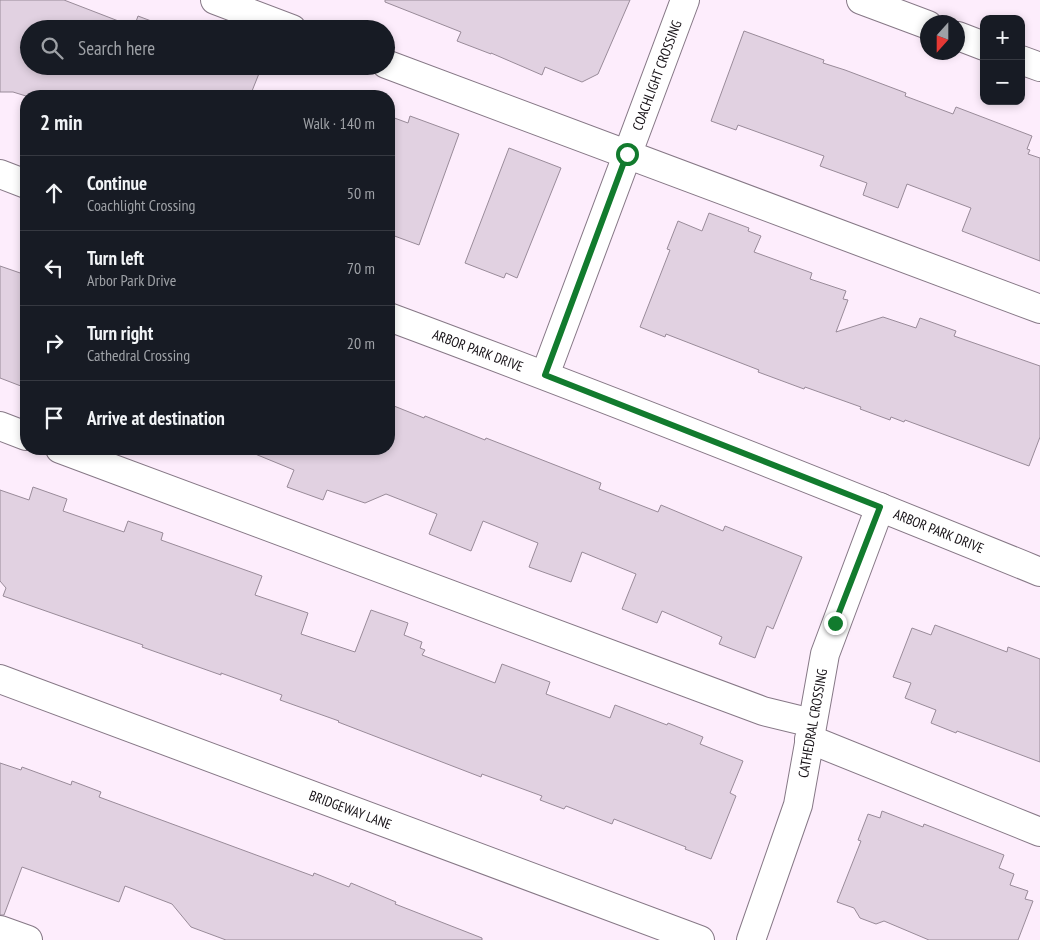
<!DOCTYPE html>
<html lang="en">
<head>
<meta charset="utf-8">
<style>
  body { margin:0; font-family:"PT Sans Narrow",sans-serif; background:#20242c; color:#f1f3f6 }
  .controls { position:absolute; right:15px; top:15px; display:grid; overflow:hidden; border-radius:10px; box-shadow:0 2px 8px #0003 }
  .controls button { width:45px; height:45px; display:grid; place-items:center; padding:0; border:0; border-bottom:1px solid #363941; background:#171b24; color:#f1f3f6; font:25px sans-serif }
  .compass { position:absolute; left:920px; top:15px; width:45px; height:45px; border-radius:50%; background:#171b24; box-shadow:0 2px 8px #0003; rotate:201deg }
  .stop { position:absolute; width:15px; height:15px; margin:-11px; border:4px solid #127b2e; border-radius:50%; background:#fff }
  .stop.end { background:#127b2e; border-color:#fff; box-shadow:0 1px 5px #0008 }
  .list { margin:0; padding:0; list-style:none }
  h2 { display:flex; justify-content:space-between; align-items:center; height:65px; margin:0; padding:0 20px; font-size:21px }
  h2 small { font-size:16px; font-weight:400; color:#9ea1a6 }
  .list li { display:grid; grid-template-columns:32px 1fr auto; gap:15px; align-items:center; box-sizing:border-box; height:75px; padding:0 20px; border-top:1px solid #363941 }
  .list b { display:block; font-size:19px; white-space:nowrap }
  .list p { margin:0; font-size:16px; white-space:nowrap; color:#9ea1a6 }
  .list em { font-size:16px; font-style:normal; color:#9ea1a6 }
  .icon { flex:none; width:28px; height:28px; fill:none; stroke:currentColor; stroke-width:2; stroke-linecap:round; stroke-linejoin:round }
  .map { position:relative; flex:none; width:1040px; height:940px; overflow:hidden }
  .search { position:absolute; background:#171b24; box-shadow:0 2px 8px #0003; left:20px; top:20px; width:375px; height:55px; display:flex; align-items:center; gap:12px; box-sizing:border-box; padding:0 18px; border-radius:28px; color:#9ea1a6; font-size:19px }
  .panel { position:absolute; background:#171b24; box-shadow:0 2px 8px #0003; left:20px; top:90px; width:375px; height:365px; border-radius:20px }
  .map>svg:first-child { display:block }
</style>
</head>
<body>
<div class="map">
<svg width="1040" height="940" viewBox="0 0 1040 940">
  <rect width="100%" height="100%" fill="#fdedfc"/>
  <path fill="#e1d1e1" stroke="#998b99" d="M0 0H64L134 27 138 16 167 27 166 29H29V66H262L250 96H26L13 92H0Z
    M385 0H630L598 74 582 82 545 67 542 75 491 53V54L457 41 461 32 385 2Z
    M744 31 824 60 823 63 845 70 906 93 905 96 953 114 956 107 1032 136 1027 149 1030 150 1028 154 1040 158V261L962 231 971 208 907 184 898 208 863 195 867 183 820 166 824 156 738 125 736 130 711 121Z
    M389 116 408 123 410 116 459 134 419 245 389 234Z
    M509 148 561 168 517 278 506 273 504 278 465 263Z
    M709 213 749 228 748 231 761 236 754 252 812 273 810 279 846 291 843 299 848 300 836 332 883 317 916 328 920 318 956 331 954 336 1040 366V437L1029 466 905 420 904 422 891 417 890 420 860 409 861 407 805 387 804 389 758 372 759 370 666 334 665 337 640 327 670 250 667 249 678 221 702 231Z
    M0 266 26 275V388L0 378Z
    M389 404 424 418 425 416 485 440 486 438 601 483 599 489 658 512 661 505 723 531 725 526 802 557 773 629 767 626 755 658 719 644 722 637 662 611 657 623 622 609 636 574 582 552 571 582 529 567 538 543 483 521 471 551 429 534 437 514 386 494 365 503 327 490 323 500 287 487 294 470 243 449H389Z
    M33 487 67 499 63 511 124 532 128 521 163 533 161 540 262 576 255 595 308 613 301 634 355 652 371 610 408 623 404 635 422 642 420 648 425 650 422 655 495 683 502 664 550 682 546 694 610 718 615 705 667 725 668 723 703 737 700 744 743 761 730 793 736 796 711 859 685 849 686 847 614 819 612 824 566 806 564 809 540 800 542 796 482 774 481 777 338 722 339 721 280 700 282 695 221 673V675L142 647 143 645 3 596 6 588 0 581V490L29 500Z
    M935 625 1007 652 1008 647 1040 659V762L957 731 956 733 931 723 936 710 905 698 911 683 893 677 912 628 931 635Z
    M0 763 21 770 22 767 71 785 72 781 101 792 99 797 313 876 314 873 349 887 351 883 396 902 395 904 482 938V940H226L191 927 172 904 125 886 119 902 22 867 4 915H0Z
    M882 811 923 827 924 824 1004 855 999 868 1014 874 1010 885 1028 891 1025 899 1033 901 1018 940H929L884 921 876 924 860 918 854 908 837 902 861 841 858 840 868 814 880 818Z"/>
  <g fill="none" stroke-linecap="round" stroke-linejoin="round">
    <g stroke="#867886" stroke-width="30">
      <g id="minor">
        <path d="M215 0 292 29"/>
        <path d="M861 0 928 25"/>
        <path d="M958 36 984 46"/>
        <path d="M1021 60 1040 67"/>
        <path d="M386 64 1040 309"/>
        <path d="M0 174 26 184"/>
        <path id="s1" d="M389 317C607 398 824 484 1040 572"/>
        <path id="s2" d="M545 375 685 0"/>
        <path d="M0 426 26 436"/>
        <path d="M60 449 763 711 812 723"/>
        <path id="s3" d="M0 679 700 940"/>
        <path d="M809 739 1040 832"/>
        <path d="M0 930 28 940"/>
        <path id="s4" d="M751 940 798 805 825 654 880 507"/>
      </g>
    </g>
    <use href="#minor" stroke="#fff" stroke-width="28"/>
  </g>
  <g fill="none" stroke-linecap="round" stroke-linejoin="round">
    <path stroke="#127b2e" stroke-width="6" d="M627 154 545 375 880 507 835 623"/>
  </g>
  <g text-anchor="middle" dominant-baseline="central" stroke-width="5" stroke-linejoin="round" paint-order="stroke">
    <g font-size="14" fill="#151015" stroke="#fff">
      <text stroke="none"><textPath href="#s2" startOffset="320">COACHLIGHT CROSSING</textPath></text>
      <text stroke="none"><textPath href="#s1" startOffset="95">ARBOR PARK DRIVE</textPath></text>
      <text stroke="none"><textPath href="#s1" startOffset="590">ARBOR PARK DRIVE</textPath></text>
      <text stroke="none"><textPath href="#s4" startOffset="226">CATHEDRAL CROSSING</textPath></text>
      <text stroke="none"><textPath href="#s3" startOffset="374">BRIDGEWAY LANE</textPath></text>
    </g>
  </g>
</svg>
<div class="controls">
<button>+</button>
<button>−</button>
</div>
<svg class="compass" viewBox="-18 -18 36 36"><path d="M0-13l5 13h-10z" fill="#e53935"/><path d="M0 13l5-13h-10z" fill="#9ea1a6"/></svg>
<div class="stop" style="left:627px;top:154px"></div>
<div class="stop end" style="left:835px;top:623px"></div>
<div class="search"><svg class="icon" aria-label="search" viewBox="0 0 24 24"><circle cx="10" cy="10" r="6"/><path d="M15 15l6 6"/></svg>Search here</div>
<section class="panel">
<h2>2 min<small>Walk · 140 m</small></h2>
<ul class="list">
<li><svg class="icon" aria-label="ahead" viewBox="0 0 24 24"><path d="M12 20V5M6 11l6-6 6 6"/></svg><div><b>Continue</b><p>Coachlight Crossing</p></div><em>50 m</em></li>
<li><svg class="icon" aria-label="left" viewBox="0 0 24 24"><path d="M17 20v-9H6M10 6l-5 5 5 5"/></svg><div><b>Turn left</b><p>Arbor Park Drive</p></div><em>70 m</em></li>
<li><svg class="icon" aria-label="right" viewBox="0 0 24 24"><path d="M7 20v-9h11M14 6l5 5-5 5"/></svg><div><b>Turn right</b><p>Cathedral Crossing</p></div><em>20 m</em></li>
<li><svg class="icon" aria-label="arrive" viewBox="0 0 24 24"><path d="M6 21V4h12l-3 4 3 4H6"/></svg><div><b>Arrive at destination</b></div></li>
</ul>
</section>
</div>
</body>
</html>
